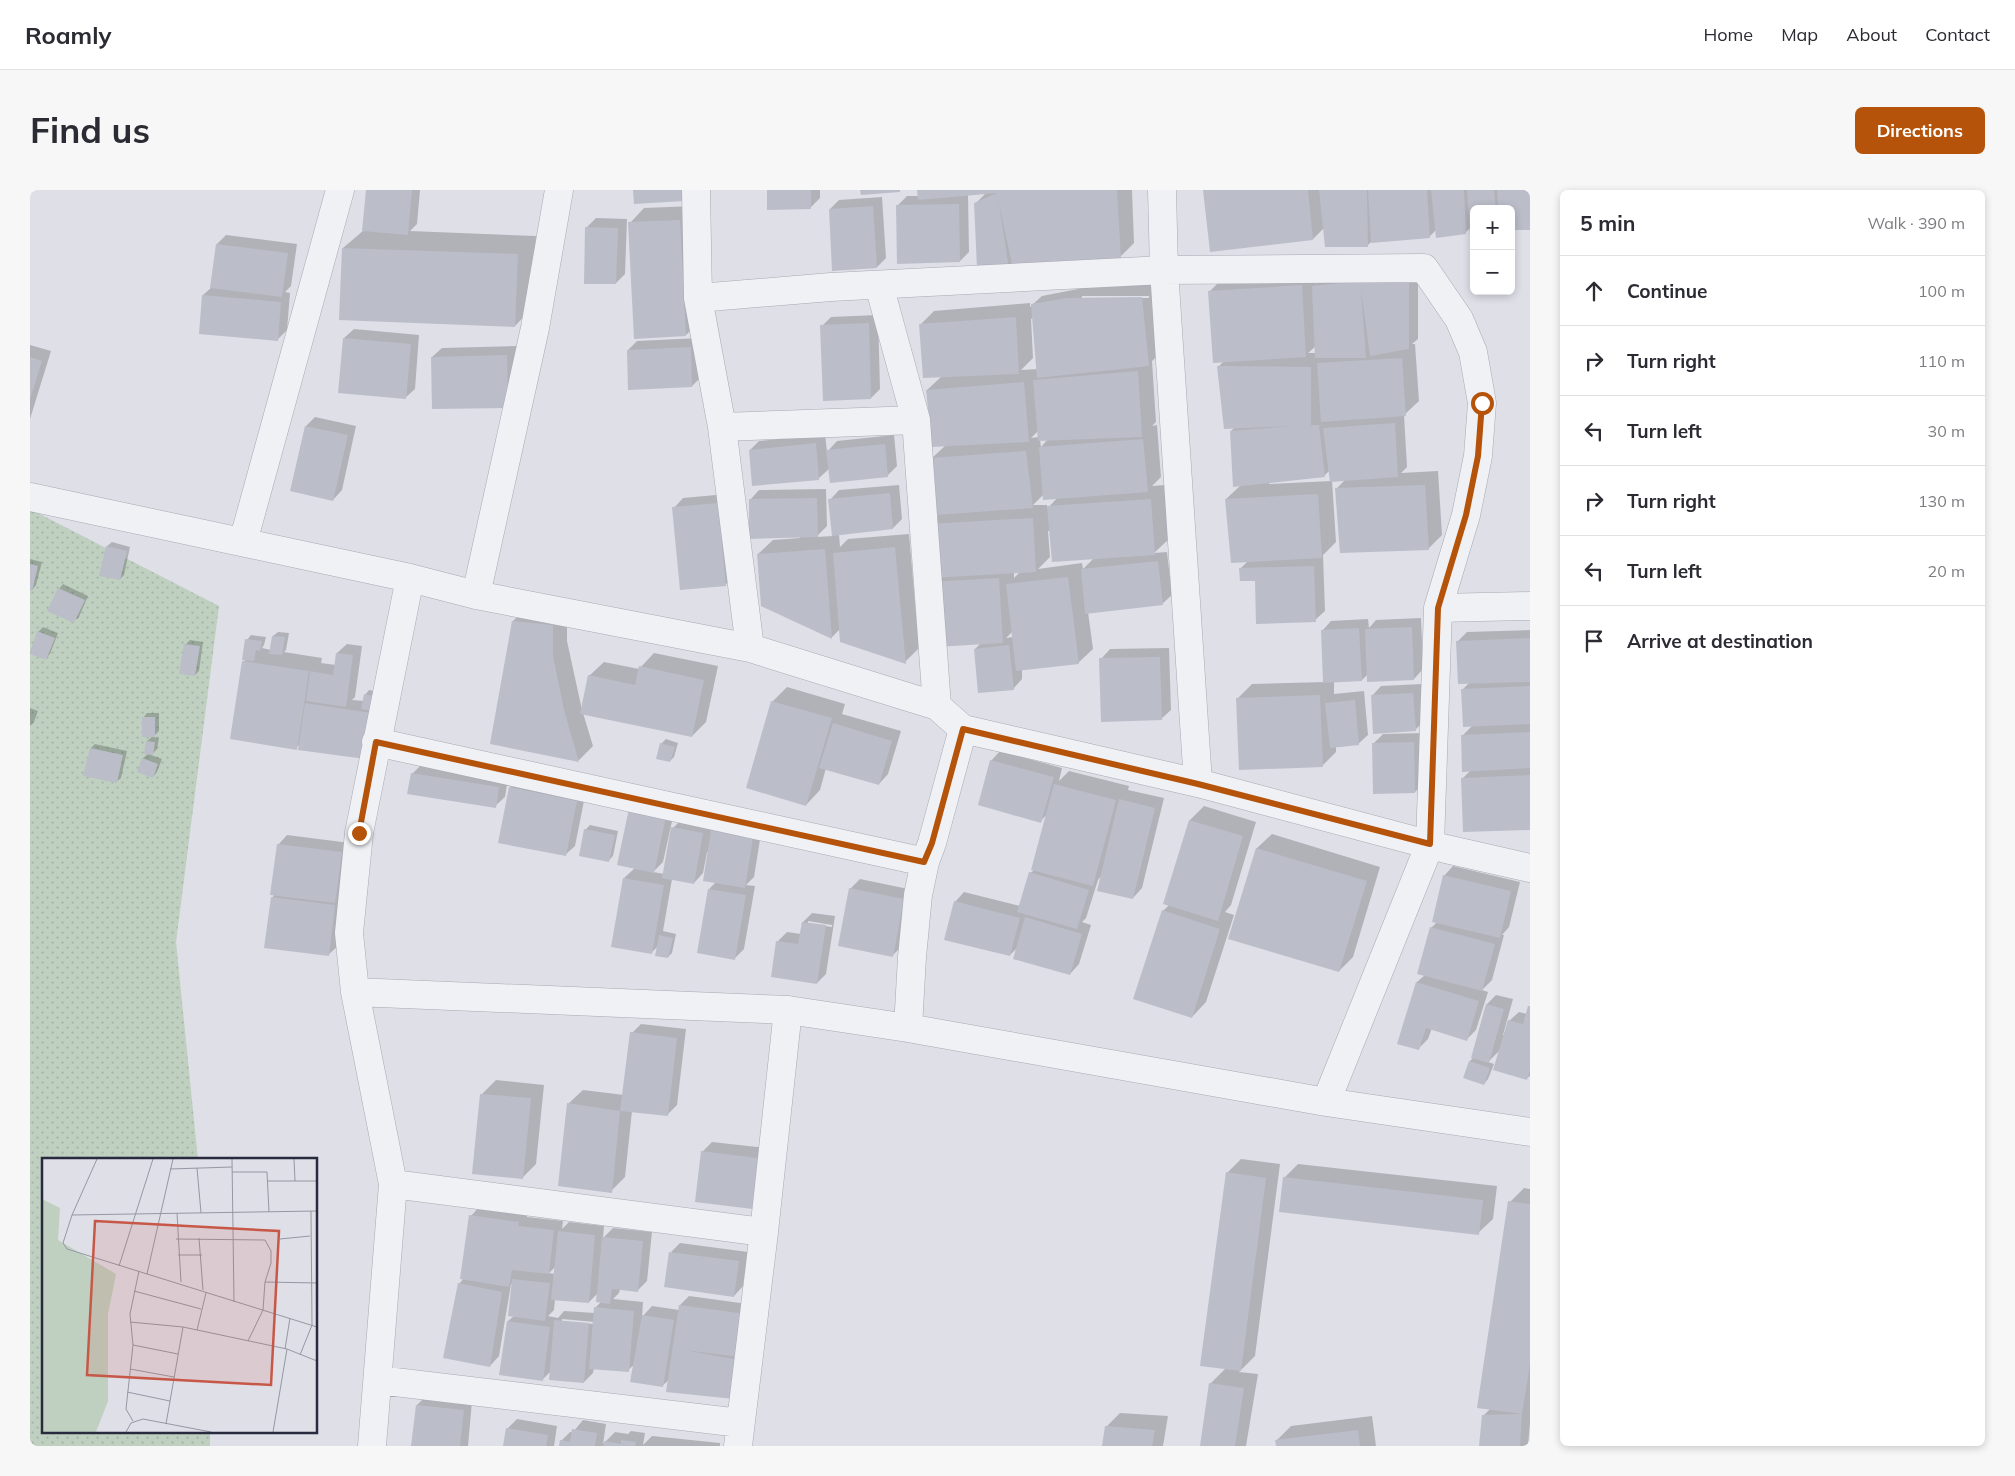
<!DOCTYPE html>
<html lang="en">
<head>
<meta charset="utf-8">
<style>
  body { margin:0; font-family:Mulish,sans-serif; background:#f7f7f7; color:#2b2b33 }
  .controls { position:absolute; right:15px; top:15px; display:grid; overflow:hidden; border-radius:8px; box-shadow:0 2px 8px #0003 }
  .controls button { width:45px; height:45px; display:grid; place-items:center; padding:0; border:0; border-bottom:1px solid #e1e1e2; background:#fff; color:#2b2b33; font:25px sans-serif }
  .stop { position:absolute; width:15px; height:15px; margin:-11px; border:4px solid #b45309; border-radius:50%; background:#fff }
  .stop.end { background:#b45309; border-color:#fff; box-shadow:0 1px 5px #0008 }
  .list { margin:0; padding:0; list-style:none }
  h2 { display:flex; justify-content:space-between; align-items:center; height:65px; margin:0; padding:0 20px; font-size:21px }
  h2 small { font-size:16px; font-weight:400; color:#7c7c81 }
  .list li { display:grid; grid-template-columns:32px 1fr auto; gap:15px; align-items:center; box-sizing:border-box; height:70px; padding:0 20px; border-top:1px solid #e1e1e2 }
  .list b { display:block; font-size:19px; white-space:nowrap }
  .list em { font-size:16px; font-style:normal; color:#7c7c81 }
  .icon { flex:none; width:28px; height:28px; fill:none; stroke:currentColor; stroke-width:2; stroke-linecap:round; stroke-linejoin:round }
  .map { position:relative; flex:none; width:1500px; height:1256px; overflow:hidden; border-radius:8px }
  header { display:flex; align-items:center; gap:30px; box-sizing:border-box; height:70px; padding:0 25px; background:#fff; border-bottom:1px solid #e1e1e2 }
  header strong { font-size:24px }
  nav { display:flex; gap:28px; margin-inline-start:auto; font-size:18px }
  .intro { display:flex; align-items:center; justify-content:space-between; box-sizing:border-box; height:120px; padding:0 30px }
  h1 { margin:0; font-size:35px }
  .button { padding:12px 22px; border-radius:8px; background:#b45309; color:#fff; font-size:18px; font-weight:700 }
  main { display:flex; gap:30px; padding:0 30px }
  aside { flex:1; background:#fff; border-radius:8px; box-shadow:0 2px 8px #0003 }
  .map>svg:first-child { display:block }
</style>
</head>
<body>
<header>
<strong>Roamly</strong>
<nav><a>Home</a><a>Map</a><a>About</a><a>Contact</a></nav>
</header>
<div class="intro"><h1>Find us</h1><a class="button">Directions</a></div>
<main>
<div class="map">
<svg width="1500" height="1256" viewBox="0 0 1500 1256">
  <defs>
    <pattern id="garden-dots" width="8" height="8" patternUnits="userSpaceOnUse" patternTransform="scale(1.25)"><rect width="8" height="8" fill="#bfd0c0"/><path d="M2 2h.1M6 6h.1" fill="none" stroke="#a4b3a6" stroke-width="1.8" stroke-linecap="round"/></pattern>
  </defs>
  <rect width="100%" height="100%" fill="#dedfe7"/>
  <path fill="url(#garden-dots)" d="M0 319 189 416 146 752 168 970H14V1242H180V1256H0Z"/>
  <path fill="#0003" fill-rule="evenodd" d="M337 0H390L387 34 380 41 506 46 503 117 485 136 313 58 334 40Z
    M738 0H790V8L781 17Z
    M888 0H1102L1104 53 1090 67 979 78 945 14 956 3 938 4 939 62 930 71 867 16 877 6H889Z
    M1174 0H1500L1481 19H1444L1441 37 1435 43 1406 40 1399 47 1341 52 1337 56 1294 38 1283 49Z
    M852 7 856 68 847 77 800 19 809 10Z
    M664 16 670 131 656 145 600 33 614 18Z
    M566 28 597 29 595 84 586 93 557 37Z
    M196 45 267 54 261 96 255 102 260 103 257 140 247 150 173 105 182 97 187 54Z
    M1388 81V149L1382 154H1385L1389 211 1374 225 1377 277 1371 283 1408 281 1412 345 1398 359 1306 299 1316 289 1302 290 1306 352 1293 365 1295 421 1285 430 1210 379 1218 371 1196 309 1211 295 1201 241 1205 237 1188 177 1194 171 1180 101 1194 87 1285 82 1286 94 1293 87ZM1286 156V163H1278ZM1300 280 1301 291 1239 294V292L1295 285Z
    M1126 93 1133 161 1122 171 1126 232 1122 236 1127 235 1131 287 1122 296 1135 295 1139 349 1124 363 1137 362 1142 405 1132 414 1058 422 1063 459 1048 473 992 479V489L983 499 945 459 951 453 906 455 899 334 908 326 902 268 916 255 897 200 912 186 890 135 904 121 1000 113V117L1012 106 1048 99 1053 94ZM1052 106H1119V108L1052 109ZM1003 128 1008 179 991 180 1003 168 1001 129ZM1008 241 1009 247 1001 248ZM1018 249 1011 257 1010 250ZM1014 304 1028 307 1017 319V315H1003ZM1018 341H1021L1064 368 1053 379 1052 373 1008 379 1020 367ZM984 382H990L984 388ZM983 441V447L976 448Z
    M848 125 850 199 841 208 792 136 801 127Z
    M324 139 389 145 385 199 375 208 314 148Z
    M670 148 671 187 662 196 598 160 607 151Z
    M0 155 21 161 0 229Z
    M486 156 487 207 402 167 412 158Z
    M285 227 326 236 312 300 303 310 276 236Z
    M795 244 797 262 807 251 864 245 867 276 858 285 801 292 800 278 789 288 723 295 720 260 729 251Z
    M869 295 872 329 863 338 809 344 810 357 818 349 879 344 889 458 875 472 810 439 801 448 728 364 743 350 770 348V346L720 310 729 300 796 299 797 336 786 347 803 346 800 310 809 300Z
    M697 304 705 385 695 395 644 318 653 308Z
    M82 352 100 357 94 385 90 389 77 356Z
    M0 369 12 372 6 395 2 400 0 399Z
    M33 394 58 406 49 427 44 431 29 399Z
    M497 417 537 422V451L552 520 559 486 574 472 609 479 624 463 688 476 676 532 662 546 553 523 563 556 549 570 462 553 483 431Z
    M1391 428 1393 479 1384 489 1338 484 1332 490 1304 492V504L1334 501 1338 545 1328 554 1306 556V562L1292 576 1208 508 1222 494 1295 492 1292 441 1301 431 1338 429 1339 438 1346 430Z
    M13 437 28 443 20 464 16 468 0 463 8 442Z
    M1500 440V639L1432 589 1441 580 1432 546 1442 536 1432 500 1439 493 1427 452 1437 442Z
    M248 442 259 443 256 460 254 462 292 468 291 473 306 475 307 463 317 454 332 456 325 507 322 510 334 511 335 505 339 500 348 502 344 558 270 554 266 558 213 472 216 469 217 450 221 445 236 447 234 455 232 458 241 460 243 446Z
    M160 450 173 452 169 481 165 485 155 455Z
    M1139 458 1141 520 1131 529 1071 469 1080 459Z
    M1392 494 1394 531 1385 540 1342 506 1351 496Z
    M757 497 815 514 812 524 871 541 858 584 849 594 796 578 790 600 776 615 742 512Z
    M0 518 8 521 4 532 0 536Z
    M117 523H129V541L123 547 129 548 127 559 121 565 132 569 127 582 123 587 109 581 113 568 119 563 117 551 123 546 113 528Z
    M1393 543 1394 593 1385 602 1343 554 1353 544Z
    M636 549 648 553 644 567 640 571 631 554Z
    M65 554 97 561 91 588 86 592 54 585 61 558Z
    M970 561 1032 578 1029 591 1039 581 1099 596 1098 600 1134 608 1112 698 1103 708 1072 685 1068 690 1056 728 1052 732 1061 735 1049 774 1040 784 987 758 980 765 925 712 934 702 990 716 1000 683 1003 681 1017 624 1011 631 961 571Z
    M392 574 478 588 475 607 465 616 382 584Z
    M490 588 556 601 545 656 535 665 480 597Z
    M646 613 633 672 623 682 634 684 643 638 652 629 733 631 724 687 716 695 725 696 714 759 704 769 679 699 686 692 679 662H677L673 683 664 693 642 689 633 741 646 744 642 763 638 767 628 756 622 762 594 688 605 678Z
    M1174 616 1226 632 1201 715 1195 722 1204 725 1176 812 1162 827 1133 721 1139 715 1160 630Z
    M560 635 588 641 583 666 578 671 555 640Z
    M1242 644 1350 677 1323 767 1309 781 1200 748 1227 658Z
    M257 645 320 653 308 756 298 765 242 708 245 704 248 655Z
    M1423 676 1490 692 1479 737 1472 745H1474L1462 790 1452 800 1458 802 1446 840 1437 849 1402 838 1398 849 1389 858 1387 792 1395 785 1401 738 1407 732 1414 686Z
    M830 689 883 700 872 756 862 766 820 699Z
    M782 723 805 726 796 784 787 793 748 751 757 742 771 744 773 732ZM778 731 802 735V737L778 734Z
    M1466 805 1483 809 1473 845H1475L1479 831 1489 822 1497 824 1500 816V886L1496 889 1471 859 1458 872 1464 874 1458 889 1454 894 1435 887 1440 871 1444 867H1443L1457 814Z
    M611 834 656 839 647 915 637 925 602 921 595 987 581 1001 538 914 553 900 594 905 602 843Z
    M466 890 514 895 506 974 492 988 444 983 452 904Z
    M682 952 746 959 666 1011 673 961Z
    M1211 969 1250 974 1225 1166 1209 1182 1228 1184 1216 1256H1171L1180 1194 1196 1178 1197 983Z
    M1268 974 1467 996 1463 1029 1448 1043 1254 988Z
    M1494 998 1500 999V1233L1498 1256H1450L1453 1226 1461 1218 1480 1012Z
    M450 1016 497 1023V1027L533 1031 532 1039 539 1032 574 1036 573 1048 583 1038 622 1042 617 1091 607 1101 590 1099 589 1103 583 1109 613 1112 612 1127 622 1116 649 1120 650 1115 659 1106 725 1115 713 1199 640 1189 632 1196 605 1174 598 1180 564 1178 563 1183 554 1192 521 1181 512 1190 478 1131 484 1126 483 1094H481L469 1166 460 1176 429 1094 434 1088 441 1026ZM526 1076 525 1084 519 1083ZM568 1103 571 1112 565 1118V1123L534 1121 528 1128 518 1126 524 1120 525 1109 559 1112ZM532 1129 565 1132V1134L532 1132Z
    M650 1053 718 1062 713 1096 704 1106 641 1062Z
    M396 1206 442 1211 438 1256H383L387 1215Z
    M1090 1223 1138 1226 1133 1256H1073L1076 1237Z
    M1342 1226 1346 1256H1247V1250L1261 1236Z
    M487 1229 527 1236 524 1256H475L477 1239Z
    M553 1230 576 1234 573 1254 585 1242 598 1244 601 1241 615 1243 613 1255 622 1246 690 1253V1256H530L531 1251 540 1242H543Z"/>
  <path fill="#bbbdc9" d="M336 0H382L378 45 332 41Z
    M603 0H653L654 11 604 14Z
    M737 0H781V19L737 20Z
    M830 0H870V2L831 5Z
    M887 0H1087L1091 68 983 79 969 13 979 79 947 78 944 13 967 3 888 10Z
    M1173 0H1278L1283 50 1180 62Z
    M1289 0H1337L1338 57H1295Z
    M1338 0H1397L1400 48 1341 53Z
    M1401 0H1434L1436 44 1406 48Z
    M1437 0H1464L1466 19H1444V45H1440Z
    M1467 0H1500V40H1481V19H1468Z
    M929 14 930 72 867 74 866 15Z
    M843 16 847 78 802 81 799 19Z
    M650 30 656 146 604 149 598 32Z
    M555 37 588 38 586 94H554Z
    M186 54 258 63 252 107 180 98Z
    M312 58 488 64 485 137 309 130Z
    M1379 90V159L1340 166 1331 100 1336 168H1285L1282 96 1329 91Z
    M1272 95 1276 167 1183 173 1178 101Z
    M172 105 251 112 248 151 169 144Z
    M1112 107 1119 176 1007 188 1001 114 1037 108Z
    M986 127 989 184 893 188 889 134Z
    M839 133 841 209 793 211 790 135Z
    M313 148 381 154 376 209 308 203Z
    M661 157 662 197 598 200 597 160Z
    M477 165 478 218 402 219 401 167Z
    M0 167 12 171 0 209Z
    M1372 168 1376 226 1291 232 1287 173Z
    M1187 176 1281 177V235H1289L1295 287 1203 297 1200 241 1261 236 1194 239Z
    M1108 181 1112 247 1008 251 1003 190Z
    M994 192 999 252 902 257 896 200Z
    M1365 233 1368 287 1300 292 1293 238Z
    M275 236 318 245 303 311 260 301Z
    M1113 249 1118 302 1013 310 1009 257Z
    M786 253 789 290 722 296 719 260Z
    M855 254 858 287 800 293 796 260Z
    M996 261 1003 318 906 325 901 268Z
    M1395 295 1399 360 1310 363 1305 298Z
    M860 303 863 339 802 346 798 309Z
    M1288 304 1292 368 1201 373 1195 309Z
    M787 308 788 347 719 349V309Z
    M1121 309 1125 365 1022 372 1017 316Z
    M688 313 696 396 650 400 642 317Z
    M1003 328 1006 382 901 388 898 334Z
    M76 356 97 361 90 390 69 386Z
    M865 357 876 474 810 452 803 363Z
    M795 359 802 449 731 416 727 364Z
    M1128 371 1133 415 1055 424 1051 379Z
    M0 374 8 376 2 401 0 400Z
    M1284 376 1286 432 1226 434 1225 391H1210L1209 378Z
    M1038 387 1049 474 986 481 976 394Z
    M969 388 973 453 905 457 901 392Z
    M28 398 55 410 44 433 17 421Z
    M482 431 523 435V466L534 520 549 572 460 554Z
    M1382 437 1384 490 1337 492 1335 439Z
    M1329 438 1332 491 1293 493 1291 440Z
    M7 441 25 448 16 470 0 464Z
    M242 446 255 447 252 465 239 464Z
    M1500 448V492L1428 494 1426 451Z
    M215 449 232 451 230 461 226 460 224 471 212 470Z
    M154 454 170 456 165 486 149 484Z
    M979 455 984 500 948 503 944 459Z
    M306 463 323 465 316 517 276 511 280 481 303 485Z
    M1130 467 1132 530 1071 532 1069 468Z
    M212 471 279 481 267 560 200 549Z
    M609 476 674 490 662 547 550 524 558 485 605 495Z
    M1500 496V534L1433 537 1431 499Z
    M1383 503 1386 541 1343 544 1341 505Z
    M334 504 344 506 342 521 331 519Z
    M1290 505 1293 577 1209 580 1206 508Z
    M1325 510 1329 555 1300 558 1295 513Z
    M741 511 802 528 776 616 716 598Z
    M275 513 342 523 335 569 268 560Z
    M112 527H125V547H112Z
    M803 533 862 551 849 595 789 578Z
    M1500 542V578L1432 582 1431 545Z
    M116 551 125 552 123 565 114 564Z
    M1384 552 1385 603 1343 604 1342 553Z
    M630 553 645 557 640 572 626 569Z
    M60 558 93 565 87 593 53 586Z
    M112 568 128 574 123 588 107 582Z
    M960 570 1024 587 1011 633 948 615Z
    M381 583 469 597 466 618 377 604Z
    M1500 585V640L1433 642 1431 588Z
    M1024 594 1086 610 1063 696 1001 680Z
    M479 597 547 611 536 666 468 653Z
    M1089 609 1125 618 1103 709 1067 701Z
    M600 614 637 622 624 683 587 675Z
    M1159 630 1213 646 1188 731 1133 714Z
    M682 634 724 641 715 698 673 691Z
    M641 637 673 643 664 694 632 688Z
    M554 639 585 645 579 672 549 666Z
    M247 654 312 662 305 713 240 705Z
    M1226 658 1337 691 1309 782 1198 749Z
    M999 682 1059 700 1047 739 987 722Z
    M1413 685 1481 701 1470 748 1402 732Z
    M593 688 634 695 622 764 581 757Z
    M819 698 874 709 863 767 808 756Z
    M678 699 716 705 705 770 667 763Z
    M241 707 305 715 299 766 234 758Z
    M924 711 990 728 980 766 914 750Z
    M1132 720 1190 739 1162 828 1103 809Z
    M995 727 1052 744 1040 785 983 769Z
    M772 732 796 735 787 794 741 787 746 751 768 754Z
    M1400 737 1465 754 1452 801 1387 784Z
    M629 745 643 748 638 768 625 766Z
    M1386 792 1449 811 1437 851 1396 838 1389 860 1367 854Z
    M1456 814 1474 819 1459 873 1441 868Z
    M1498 816H1500V880L1497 890 1463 880 1478 830 1493 834Z
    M600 842 647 848 638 926 590 921Z
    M1439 871 1460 878 1454 895 1433 888Z
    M450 904 501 908 493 989 442 984Z
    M537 913 590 921 582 1003 528 996Z
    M671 961 737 969 731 1020 665 1012Z
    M1196 982 1236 988 1211 1181 1170 1176Z
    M1253 987 1453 1010 1449 1045 1249 1022Z
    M1478 1011 1500 1014V1174L1492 1224 1490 1256H1449L1452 1225 1492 1224 1447 1218Z
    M439 1025 489 1032 488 1036 524 1040 519 1084 482 1080 479 1097 430 1089Z
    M528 1041 565 1045 559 1113 521 1110Z
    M572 1047 613 1051 608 1102 582 1099 580 1114 566 1112Z
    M639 1062 709 1071 704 1107 634 1097Z
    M482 1089 520 1093 515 1131 478 1126Z
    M428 1093 472 1102 460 1177 413 1168Z
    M649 1115 716 1124 709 1167 654 1160 709 1170 704 1209 636 1202Z
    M564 1117 604 1121 599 1182 559 1179Z
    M612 1125 644 1130 633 1197 600 1192Z
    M524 1130 559 1133 554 1193 519 1190Z
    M477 1131 520 1137 513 1191 469 1185Z
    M1179 1193 1214 1198 1205 1256H1170Z
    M386 1215 434 1220 430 1256H381Z
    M1075 1236 1125 1240 1122 1256H1072Z
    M476 1238 518 1245 516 1256H473Z
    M542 1239 567 1243 565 1256H529L530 1250 540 1252Z
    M1328 1240 1330 1256H1246L1245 1250Z
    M591 1250 606 1252 605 1256H573L574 1251 591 1254Z"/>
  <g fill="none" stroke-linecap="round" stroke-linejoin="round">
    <g stroke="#a7a9b4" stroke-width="29">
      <path id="minor" d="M666 0 668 108 692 237 720 458
        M1132 0 1134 80 1168 593
        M849 95 886 230 907 516
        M668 108 801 97 1134 80 1394 78 1429 129 1443 162 1452 213 1448 266 1436 325 1408 418 1400 654 1296 912
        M692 237 886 230
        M0 307 380 388 446 405 720 458 907 516 933 539 1168 593 1416 659 1500 678
        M213 352 310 0
        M446 405 505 138 529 0
        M1408 418 1500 416
        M346 552 895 672
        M325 802 758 820 878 838 1296 912 1500 942
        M878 838 882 767 888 705 895 672 902 653 933 539
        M363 994 734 1042
        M348 1190 710 1233
        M342 1256 363 994 325 802 319 743 329 643 380 388
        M708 1256 734 1042 758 820"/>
    </g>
    <use href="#minor" stroke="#f0f1f5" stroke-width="28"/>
  </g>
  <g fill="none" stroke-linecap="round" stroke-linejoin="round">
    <path stroke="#b45309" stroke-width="6" d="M329 643 346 552 894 672 902 653 933 539 1168 594 1400 654 1408 418 1436 325 1448 266 1452 213"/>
  </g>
  <g transform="translate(12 968)">
    <rect width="275" height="275" fill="#dedfe7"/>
    <path d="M0 41 18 50 16 82 74 116 66 156V243L54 274H0Z" fill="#bfd0c0"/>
    <path fill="none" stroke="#9597a3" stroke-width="1" d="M55 1 30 57 21 85 25 91 275 169M190 1 192 144M252 1 253 23M155 10 159 55M128 11 190 9M190 14H225L227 54M226 23H275M135 55 139 124M30 57 275 53M157 80 161 132M134 81 223 82 229 93V105L223 124 221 152 206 183M238 81 268 78M136 97H160M77 108 111 1M105 116 131 1M223 124 275 125M92 133 159 151M88 164 141 169 245 191 275 203M155 172 164 135M91 187 136 196M243 191 248 160M258 197 270 167 269 53M88 211 132 219M85 234 128 243M91 263 84 251 91 187 88 156 97 113M124 266 141 169M84 274 89 265 101 261 169 274M231 274 245 191"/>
    <path fill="#c75848" fill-opacity="0.15" stroke="#c75848" stroke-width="2.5" d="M53 63 237 73 229 227 45 217Z"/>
    <rect width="275" height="275" fill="none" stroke="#282a3d" stroke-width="2.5"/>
  </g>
</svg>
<div class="controls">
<button>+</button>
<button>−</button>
</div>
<div class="stop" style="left:1452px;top:213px"></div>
<div class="stop end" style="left:329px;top:643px"></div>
</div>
<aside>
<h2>5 min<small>Walk · 390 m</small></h2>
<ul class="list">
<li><svg class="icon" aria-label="ahead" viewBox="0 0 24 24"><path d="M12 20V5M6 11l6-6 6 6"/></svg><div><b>Continue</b></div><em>100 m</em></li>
<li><svg class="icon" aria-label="right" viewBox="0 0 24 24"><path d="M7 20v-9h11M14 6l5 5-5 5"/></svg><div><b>Turn right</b></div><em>110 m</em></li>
<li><svg class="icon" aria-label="left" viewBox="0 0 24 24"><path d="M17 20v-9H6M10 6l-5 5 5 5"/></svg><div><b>Turn left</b></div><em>30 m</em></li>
<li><svg class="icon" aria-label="right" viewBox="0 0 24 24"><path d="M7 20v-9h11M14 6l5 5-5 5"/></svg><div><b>Turn right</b></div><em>130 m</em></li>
<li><svg class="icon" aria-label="left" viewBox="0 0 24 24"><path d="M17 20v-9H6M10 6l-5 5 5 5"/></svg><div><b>Turn left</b></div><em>20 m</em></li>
<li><svg class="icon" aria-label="arrive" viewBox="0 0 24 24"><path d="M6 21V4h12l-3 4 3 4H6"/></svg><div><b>Arrive at destination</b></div></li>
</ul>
</aside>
</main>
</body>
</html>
